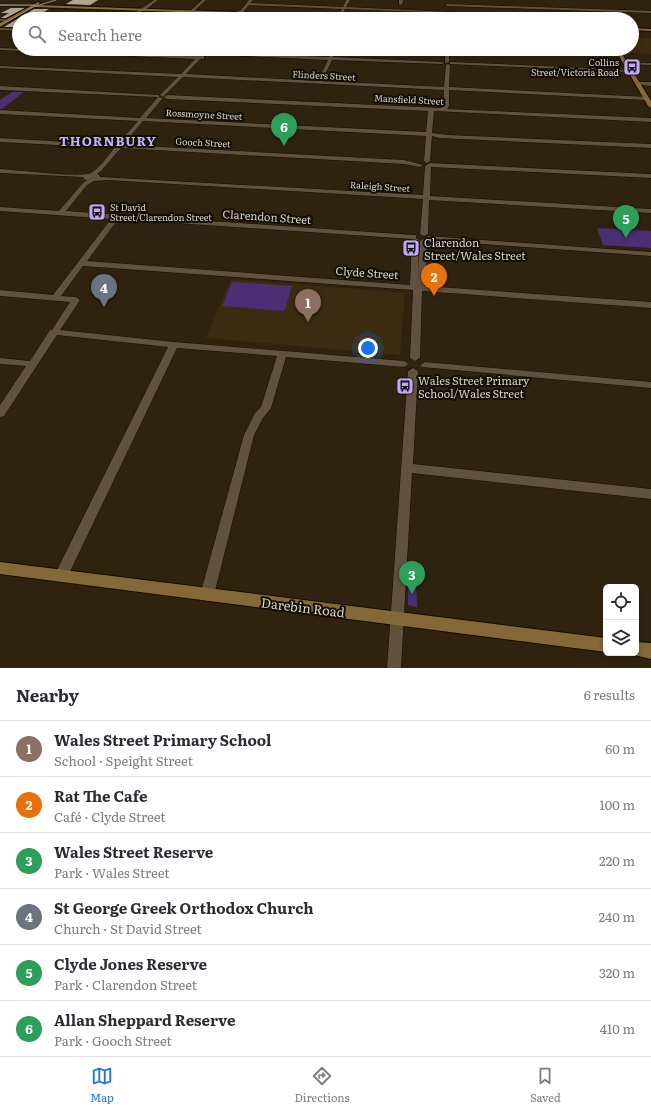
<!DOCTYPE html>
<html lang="en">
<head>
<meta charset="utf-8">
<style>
  body { margin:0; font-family:Literata,serif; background:#f7f7f7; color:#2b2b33 }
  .controls { position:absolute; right:12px; bottom:12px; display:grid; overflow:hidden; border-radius:6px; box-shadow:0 2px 6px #0003 }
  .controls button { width:36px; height:36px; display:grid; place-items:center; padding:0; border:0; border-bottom:1px solid #e1e1e2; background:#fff; color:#2b2b33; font:20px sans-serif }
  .you { position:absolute; left:368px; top:348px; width:14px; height:14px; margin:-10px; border:3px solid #fff; border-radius:50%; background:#1a73e8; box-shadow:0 0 0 6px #1a73e833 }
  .badge { display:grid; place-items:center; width:26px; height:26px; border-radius:50%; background:#1a73e8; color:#fff; font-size:13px; font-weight:700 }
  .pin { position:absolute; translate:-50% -33px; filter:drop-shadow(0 1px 2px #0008) }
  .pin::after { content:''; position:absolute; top:21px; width:14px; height:12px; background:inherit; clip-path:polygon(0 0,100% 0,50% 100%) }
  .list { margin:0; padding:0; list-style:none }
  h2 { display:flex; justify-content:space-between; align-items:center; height:52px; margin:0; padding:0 16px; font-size:17px }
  h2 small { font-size:13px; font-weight:400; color:#7c7c81 }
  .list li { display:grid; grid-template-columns:26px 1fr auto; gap:12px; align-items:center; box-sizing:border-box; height:56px; padding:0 16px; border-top:1px solid #e1e1e2 }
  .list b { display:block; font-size:15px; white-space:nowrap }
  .list p { margin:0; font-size:13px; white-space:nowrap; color:#7c7c81 }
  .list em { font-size:13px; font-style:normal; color:#7c7c81 }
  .icon { flex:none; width:22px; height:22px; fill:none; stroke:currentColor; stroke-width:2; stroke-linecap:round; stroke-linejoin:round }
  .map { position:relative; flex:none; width:651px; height:668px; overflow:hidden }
  .search { position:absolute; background:#fff; box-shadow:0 2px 6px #0003; left:12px; right:12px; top:12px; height:44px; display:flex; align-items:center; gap:10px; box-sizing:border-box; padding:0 14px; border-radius:22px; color:#7c7c81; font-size:15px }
  .sheet { height:388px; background:#fff }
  nav { display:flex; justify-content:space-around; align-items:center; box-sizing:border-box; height:56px; border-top:1px solid #e1e1e2; background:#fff; font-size:11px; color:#7c7c81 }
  nav a { display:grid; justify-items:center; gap:2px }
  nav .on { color:#1a73e8 }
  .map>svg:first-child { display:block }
</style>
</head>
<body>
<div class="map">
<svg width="651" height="668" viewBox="0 0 651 668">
  <rect width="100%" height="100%" fill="#2f230f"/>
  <path fill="#3b2b11" d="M632 38H651V54L625 53 623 49H632Z
    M231 279 405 293 400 355 206 338Z"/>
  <path fill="#4b2e73" d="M216 49H331L329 57 214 51Z
    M12 92H24L2 109H0V100Z
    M597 228 651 231V248L603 245Z
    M232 282 292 286 285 310 283 311 222 306Z
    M408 582H416L417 607 408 605Z"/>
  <path fill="#b3a48d" d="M73 0H98L90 5 66 4Z
    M11 8H25L6 18H1L9 13H1Z
    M34 9H49L32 19H19V25L15 27H4Z"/>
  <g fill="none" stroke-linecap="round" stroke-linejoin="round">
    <g stroke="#160c00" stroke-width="1">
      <path id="street" d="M154 0H158L144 11H142L131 19H126Z
        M202 0H206L192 13H190V11Z
        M249 0H253L250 3 343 7 346 0H350L346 7 450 12 448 13 345 9 340 19H338L337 18 342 9 249 5 243 12 236 14V12L241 10Z
        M399 0H403L402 5 399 4Z
        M0 4 33 5 35 6H0Z
        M446 4 651 11V13L447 6Z
        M0 19 11 20 0 21Z
        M0 28 19 29V31L0 30Z
        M0 48 198 56 204 52 329 57 333 49H337L333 57 442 62 444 63 442 64 332 60 322 81 444 87 446 65 448 64 450 65 449 87 648 97 649 98 646 100 449 90V106L447 109 651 118V122L434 111 432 133 448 135 651 144V148L439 138 432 136 430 161 427 163 424 161 426 136 143 121 123 145 404 160 423 165 420 167 404 164 121 148 101 171 97 174 99 175 100 177 423 195 425 166 430 163 651 174V178L431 167 430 196 651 209V213L429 200 428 234 424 236 420 234 423 199 108 180 94 181 87 185 66 211 413 235H416V238L419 240 418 276 420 241 428 236 651 252V256L427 240 426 282 424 286 651 302V308L422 291 420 358 415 361 410 358 413 290 83 266 61 296 76 297 80 300 60 330 174 342 404 361 409 364 404 367 286 357 271 408 263 418 254 435 214 595 212 599 207 601 202 599 200 595 244 435 255 413 261 407 277 356 177 348 66 580 61 582 56 580 55 576 56 572 168 347 57 335 4 416 0 417V405L26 366 0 364V358L30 361 50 330H52L70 302 0 296V290L53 295 111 219 0 211V207L59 211 83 183 87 180 84 179 83 177 0 173V169C17 170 79 178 91 173 100 168 108 156 114 148L0 142V138L117 145 138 121 0 114V110L140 118 158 97 0 90V86L159 95V97L163 98 146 118 426 132 428 111 167 99 164 97 167 95 441 108 443 106 444 90 183 77 163 97 160 95 178 77 0 68V66L181 74 195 59 0 50ZM204 54 328 60 318 81 186 74 200 59H204ZM118 219 412 239 410 285 87 261Z
        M445 49H449V62L447 63 445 62Z
        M452 62 630 70 632 71 630 72 450 64V62Z
        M625 62 651 63V65L623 64V63Z
        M637 82H651V86L635 84V83Z
        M425 362 651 382V388L422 367 420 365Z
        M413 368 418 371 413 464 651 489V499L412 473 401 668H387L408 371Z"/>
    </g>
    <g stroke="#160c00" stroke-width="2">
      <path id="secondary" d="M38 2 40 3 38 5 236 12 238 13 236 14 34 7 0 26V23Z
        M240 13 362 18 364 19 242 15Z
        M632 28 651 29V31L632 30Z
        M615 49H619L651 101V108L648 106Z
        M0 562 606 638V652L0 574Z
        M636 642 651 643V659L630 654V653H636Z"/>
    </g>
    <use href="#street" fill="#60523e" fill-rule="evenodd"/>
    <use href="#secondary" fill="#846838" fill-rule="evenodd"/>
    <path stroke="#988e7f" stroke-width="1" d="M0 5H35
      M0 26 33 7 56 0"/>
  </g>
  <defs>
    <g id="bus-square" transform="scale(0.9)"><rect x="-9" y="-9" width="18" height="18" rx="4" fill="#c2a7f2" stroke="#120d06"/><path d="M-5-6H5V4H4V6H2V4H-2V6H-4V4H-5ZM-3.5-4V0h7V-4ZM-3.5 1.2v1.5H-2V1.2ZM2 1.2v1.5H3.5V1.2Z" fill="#111"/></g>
  </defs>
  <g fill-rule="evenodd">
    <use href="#bus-square" x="632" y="67"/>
    <use href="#bus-square" x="97" y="212"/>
    <use href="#bus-square" x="411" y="248"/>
    <use href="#bus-square" x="405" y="386"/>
  </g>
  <g text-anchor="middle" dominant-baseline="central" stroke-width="4" stroke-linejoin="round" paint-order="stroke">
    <g font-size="9" fill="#dbd3c7" stroke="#120d06" text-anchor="end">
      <text x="619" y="62">Collins<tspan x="619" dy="10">Street/Victoria Road</tspan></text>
      <text x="110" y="207" text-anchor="start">St David<tspan x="110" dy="10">Street/Clarendon Street</tspan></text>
    </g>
    <g font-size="9" fill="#dbd3c7" stroke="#120d06">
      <text transform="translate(324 75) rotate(3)">Flinders Street</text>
      <text transform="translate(409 99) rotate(3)">Mansfield Street</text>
      <text transform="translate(204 114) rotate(3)">Rossmoyne Street</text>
      <text transform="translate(203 142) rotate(3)">Gooch Street</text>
      <text transform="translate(380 186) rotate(4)">Raleigh Street</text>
    </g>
    <g font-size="11" fill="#dbd3c7" stroke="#120d06">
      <text transform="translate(267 216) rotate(4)">Clarendon Street</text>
      <text transform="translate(367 272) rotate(4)">Clyde Street</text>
    </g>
    <g font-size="11" fill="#dbd3c7" stroke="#120d06" text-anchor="start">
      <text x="424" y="242">Clarendon<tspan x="424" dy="13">Street/Wales Street</tspan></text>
      <text x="418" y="380">Wales Street Primary<tspan x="418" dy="13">School/Wales Street</tspan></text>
    </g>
    <g font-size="13" font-weight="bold" letter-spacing="1" fill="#c8aff5" stroke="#120d06">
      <text x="108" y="140">THORNBURY</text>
    </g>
    <g font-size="13" fill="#dbd3c7" stroke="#120d06">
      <text transform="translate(303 607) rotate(7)">Darebin Road</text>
    </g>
  </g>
</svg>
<div class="controls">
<button><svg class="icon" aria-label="locate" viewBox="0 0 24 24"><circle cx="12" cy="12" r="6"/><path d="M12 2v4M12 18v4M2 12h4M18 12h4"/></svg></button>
<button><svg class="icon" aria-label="layers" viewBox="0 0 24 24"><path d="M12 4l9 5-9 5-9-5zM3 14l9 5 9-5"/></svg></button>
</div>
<div class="you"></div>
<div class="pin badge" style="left:308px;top:322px;background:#8d6e63">1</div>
<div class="pin badge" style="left:434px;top:296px;background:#e8710a">2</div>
<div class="pin badge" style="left:412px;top:594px;background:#2e9e5b">3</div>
<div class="pin badge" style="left:104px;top:307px;background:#6b7280">4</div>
<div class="pin badge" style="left:626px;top:238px;background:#2e9e5b">5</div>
<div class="pin badge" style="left:284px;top:146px;background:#2e9e5b">6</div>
<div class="search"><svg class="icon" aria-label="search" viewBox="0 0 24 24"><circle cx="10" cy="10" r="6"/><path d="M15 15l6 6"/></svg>Search here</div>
</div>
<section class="sheet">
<h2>Nearby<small>6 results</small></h2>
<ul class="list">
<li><span class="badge" style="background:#8d6e63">1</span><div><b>Wales Street Primary School</b><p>School · Speight Street</p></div><em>60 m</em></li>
<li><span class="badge" style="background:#e8710a">2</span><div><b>Rat The Cafe</b><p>Café · Clyde Street</p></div><em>100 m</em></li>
<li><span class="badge" style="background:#2e9e5b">3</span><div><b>Wales Street Reserve</b><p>Park · Wales Street</p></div><em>220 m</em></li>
<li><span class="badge" style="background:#6b7280">4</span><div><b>St George Greek Orthodox Church</b><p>Church · St David Street</p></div><em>240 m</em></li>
<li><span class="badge" style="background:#2e9e5b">5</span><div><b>Clyde Jones Reserve</b><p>Park · Clarendon Street</p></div><em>320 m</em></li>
<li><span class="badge" style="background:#2e9e5b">6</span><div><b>Allan Sheppard Reserve</b><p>Park · Gooch Street</p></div><em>410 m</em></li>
</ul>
</section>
<nav>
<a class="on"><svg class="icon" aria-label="map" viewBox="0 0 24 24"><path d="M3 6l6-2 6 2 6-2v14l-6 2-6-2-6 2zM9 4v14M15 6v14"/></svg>Map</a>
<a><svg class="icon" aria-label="directions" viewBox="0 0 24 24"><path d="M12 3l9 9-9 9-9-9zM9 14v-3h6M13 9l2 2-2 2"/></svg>Directions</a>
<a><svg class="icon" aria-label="saved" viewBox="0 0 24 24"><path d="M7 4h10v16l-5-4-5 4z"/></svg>Saved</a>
</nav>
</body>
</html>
